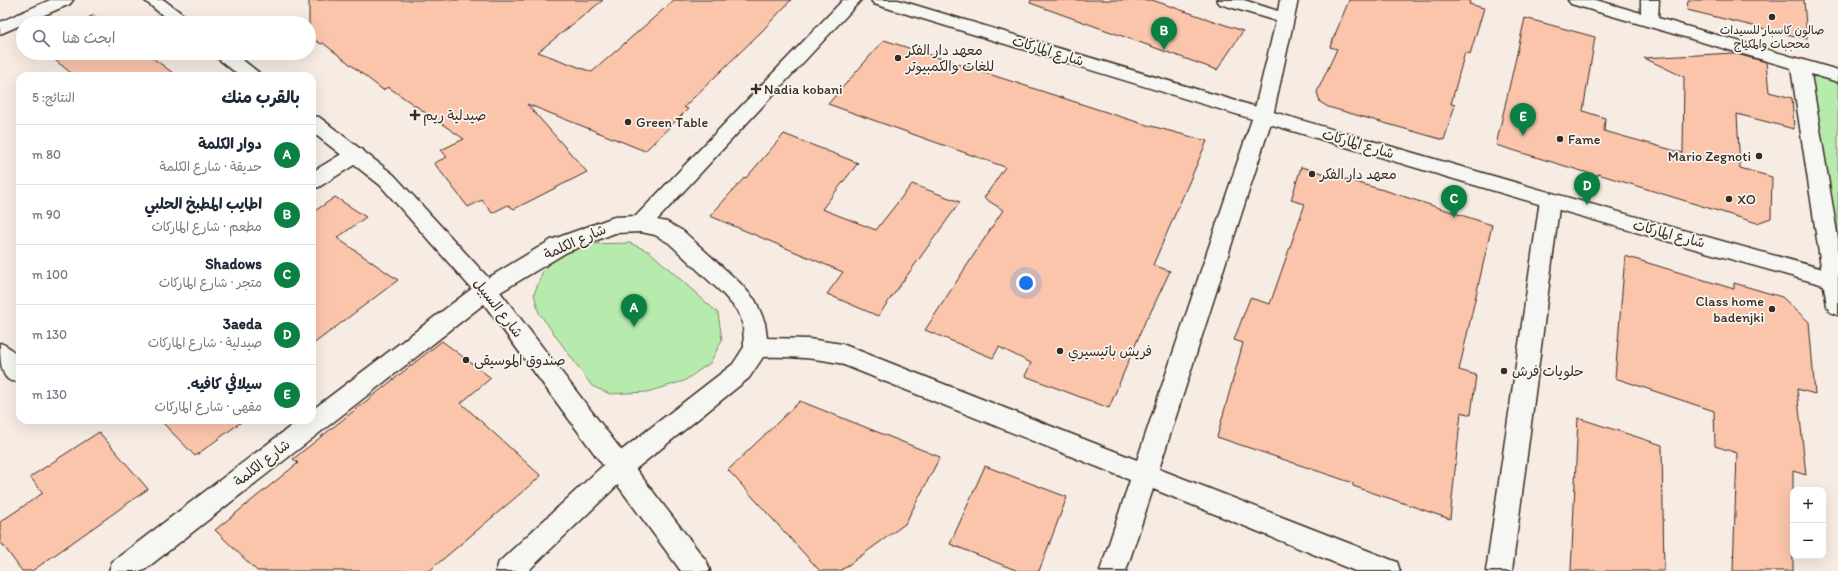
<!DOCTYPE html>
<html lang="ar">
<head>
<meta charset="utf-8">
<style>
  body { margin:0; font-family:Itim,"Playpen Sans Arabic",sans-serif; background:#f2f2f3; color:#1f2937; direction:rtl }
  .controls { position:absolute; right:12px; bottom:12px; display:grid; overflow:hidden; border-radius:8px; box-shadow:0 4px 16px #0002 }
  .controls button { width:36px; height:36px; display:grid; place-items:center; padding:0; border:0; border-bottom:1px solid #e0e1e3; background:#fff; color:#1f2937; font:20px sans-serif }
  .you { position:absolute; left:1026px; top:283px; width:14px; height:14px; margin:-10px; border:3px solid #fff; border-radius:50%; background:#1a73e8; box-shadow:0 0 0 6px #1a73e833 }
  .badge { display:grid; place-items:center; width:26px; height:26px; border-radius:50%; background:#0b8043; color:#fff; font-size:13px; font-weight:700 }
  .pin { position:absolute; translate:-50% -33px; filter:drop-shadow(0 1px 2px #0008) }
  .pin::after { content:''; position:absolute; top:21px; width:14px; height:12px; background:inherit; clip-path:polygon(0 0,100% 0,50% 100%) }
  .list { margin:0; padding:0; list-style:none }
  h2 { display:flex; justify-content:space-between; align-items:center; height:52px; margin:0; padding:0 16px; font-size:17px }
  h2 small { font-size:13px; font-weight:400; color:#747a83 }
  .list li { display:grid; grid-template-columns:26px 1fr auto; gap:12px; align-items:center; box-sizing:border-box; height:60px; padding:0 16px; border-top:1px solid #e0e1e3 }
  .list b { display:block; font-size:15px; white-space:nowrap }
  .list p { margin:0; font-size:13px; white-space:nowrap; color:#747a83 }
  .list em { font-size:13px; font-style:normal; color:#747a83 }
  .icon { flex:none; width:22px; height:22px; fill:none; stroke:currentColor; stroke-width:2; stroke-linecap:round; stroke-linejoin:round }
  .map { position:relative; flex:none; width:1838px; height:571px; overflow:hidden; direction:ltr }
  .search { position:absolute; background:#fff; box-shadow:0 4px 16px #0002; left:16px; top:16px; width:300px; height:44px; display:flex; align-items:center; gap:10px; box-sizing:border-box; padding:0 14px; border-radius:22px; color:#747a83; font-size:15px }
  .panel { position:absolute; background:#fff; box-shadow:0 4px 16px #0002; left:16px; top:72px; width:300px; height:352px; border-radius:12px; direction:rtl }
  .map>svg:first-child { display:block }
</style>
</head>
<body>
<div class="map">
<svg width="1838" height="571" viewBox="0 0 1838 571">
  <rect width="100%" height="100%" fill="#f7ece4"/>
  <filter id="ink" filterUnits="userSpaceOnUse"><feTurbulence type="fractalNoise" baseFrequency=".025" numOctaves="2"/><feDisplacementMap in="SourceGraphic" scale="8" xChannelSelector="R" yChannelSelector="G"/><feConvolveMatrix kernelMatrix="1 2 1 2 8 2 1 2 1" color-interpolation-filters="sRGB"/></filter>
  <g filter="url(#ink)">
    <path fill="#b6ebad" stroke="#788a66" d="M1800 65 1838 76V281Z
      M630 243 650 252 718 313 722 340 710 363 684 381 647 392 610 394 592 386 539 313 534 294 543 271 558 253 587 244Z"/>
    <path fill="#fbc5ac" stroke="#3b2a1e" d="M309 0H603L538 52 592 72 674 0H791L762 31 684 107 688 109 645 151 527 104 587 172 514 209 508 205 492 213 482 200 468 207 434 163 447 157 441 150 464 139 388 87 383 90 323 43 321 44 309 36Z
      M1031 0H1152L1243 31 1217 70 1030 3Z
      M1349 0H1471L1469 4 1484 8 1470 54 1465 52 1451 104 1455 105 1444 140 1328 107 1320 102 1317 92 1337 49 1330 47Z
      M1688 0H1804L1807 39 1687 10Z
      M94 15 104 23H78Z
      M1525 18 1595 37 1583 111 1605 118 1604 131 1683 153 1684 77 1644 58 1733 53 1766 62 1769 92 1792 98 1794 129 1737 114 1740 168 1772 177 1771 218 1757 223 1598 174V176L1496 145Z
      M884 40 1140 123 1207 141 1153 265 1170 271 1148 318 1147 317 1109 408 1025 376 1031 363 999 347 993 358 925 330 1003 210 984 198 1005 167 828 104Z
      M46 53H146L177 76H75Z
      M784 134 858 163 822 209 876 230 912 184 960 202 878 316 827 294 843 272 710 216 745 177 746 178Z
      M1301 167 1387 191 1492 225 1459 370 1476 375 1471 415 1461 412 1450 519 1353 486V483L1217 437 1243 343 1234 340 1250 298 1270 304 1305 204 1291 200Z
      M335 197 366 217 337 238 398 280 312 345V213Z
      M1625 256 1734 289V283L1782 297 1809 322 1815 394 1797 389 1806 475 1793 471V571H1733L1737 453 1715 446 1714 411 1615 378Z
      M442 341 491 378 461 403 541 476 429 571H257L215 530 298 463 293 459Z
      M800 401 940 457 905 524 840 571H820L728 470Z
      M1578 418 1662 445 1664 571H1571Z
      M160 420H244L195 456Z
      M99 432 148 489 32 571H22L0 541V522L43 493 30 477Z
      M985 466 1067 497 1039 571H1018L950 544Z"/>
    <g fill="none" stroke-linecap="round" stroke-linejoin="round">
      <g stroke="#3b2a1e" stroke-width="3">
        <path id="street" d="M843 0H861L657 220 667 222 683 231 739 282 755 300 758 306 765 323 767 338 809 339 842 344 1137 460 1253 116 1276 21 1220 4 1217 0H1244L1278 11 1280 0H1298L1273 116 1159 469 1397 562 1400 571H1355L1153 489 1126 571H1100L1130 480 839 363C814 358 789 356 763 357L749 378 627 476 528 571H496L499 562 609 460 733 364 744 347 743 323 738 311 723 294 669 243 655 235 641 232 615 233 567 252 494 296 143 571H109L112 562 299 420H312V410L478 284 551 240 614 217 636 216Z
          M1568 0H1596L1641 13V0H1659L1658 18 1838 70V82L1811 74 1838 239V315L1830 312 1827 306 1791 68 1571 4Z
          M355 148 362 150 365 155 362 160 319 187 312 189V172L348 150Z
          M1550 193 1557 195 1560 200 1512 571H1486L1540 200 1543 195Z
          M0 343C18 349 20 363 20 380 0 388 0 357 0 343Z"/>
      </g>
      <g stroke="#3b2a1e" stroke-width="3">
        <path id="secondary" d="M50 0H73L70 4 0 34V22Z
          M144 0H164L189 19 192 23H172Z
          M871 0H898C1211 94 1523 187 1838 273V289C1515 200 1195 102 874 4Z
          M213 53H234L258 72 261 76H240L216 57Z
          M312 116 319 117 394 175 494 284 707 562 710 571H681L478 296 380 185 312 132Z"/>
      </g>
      <use href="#street" fill="#f6f6f2" fill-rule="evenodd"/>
      <use href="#secondary" fill="#f6f6f2" fill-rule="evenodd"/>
    </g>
  </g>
  <g fill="#3b2a1e" stroke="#f6f6f2" stroke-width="1.5">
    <circle cx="1772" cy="17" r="4"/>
    <circle cx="898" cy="58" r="4"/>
    <path d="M754 83h4v4h4v4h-4v4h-4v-4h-4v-4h4z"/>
    <path d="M413 109h4v4h4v4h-4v4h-4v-4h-4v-4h4z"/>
    <circle cx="628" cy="122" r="4"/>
    <circle cx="1560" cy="139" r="4"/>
    <circle cx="1759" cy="156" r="4"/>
    <circle cx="1312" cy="174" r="4"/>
    <circle cx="1729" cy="199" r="4"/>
    <circle cx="1772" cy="309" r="4"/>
    <circle cx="1060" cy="351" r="4"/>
    <circle cx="466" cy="360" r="4"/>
    <circle cx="1504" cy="371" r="4"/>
  </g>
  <g text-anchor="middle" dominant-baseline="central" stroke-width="3.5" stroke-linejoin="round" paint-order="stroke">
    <g font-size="12" fill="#3b2a1e" stroke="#f6f6f2">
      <text x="1772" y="30">صالون كاسبار للسيدات<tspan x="1772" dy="14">محجبات والمكياج</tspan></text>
    </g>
    <g font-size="14" fill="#3b2a1e" stroke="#f6f6f2" text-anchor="start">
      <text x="906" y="50">معهد دار الفكر<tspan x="906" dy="16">للغات والكمبيوتر</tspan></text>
      <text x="764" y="89">Nadia kobani</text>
      <text x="423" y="115">صيدلية ريم</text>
      <text x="636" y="122">Green Table</text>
      <text x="1568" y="139">Fame</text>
      <text x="1751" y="156" text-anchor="end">Mario Zegnoti</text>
      <text x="1320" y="174">معهد دار الفكر</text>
      <text x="1737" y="199">XO</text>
      <text x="1764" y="301" text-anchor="end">Class home<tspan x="1764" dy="16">badenjki</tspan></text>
      <text x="1068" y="351">فريش باتيسيري</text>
      <text x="474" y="360">صندوق الموسيقى</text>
      <text x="1512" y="371">حلويات فرش</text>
    </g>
    <g font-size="14" fill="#3b2a1e" stroke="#f6f6f2">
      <text transform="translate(1048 51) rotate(17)">شارع الماركات</text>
      <text transform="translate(1358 144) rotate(16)">شارع الماركات</text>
      <text transform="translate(1669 234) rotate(15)">شارع الماركات</text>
      <text transform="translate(575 242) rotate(-24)">شارع الكلمة</text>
      <text transform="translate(498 308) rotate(52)">شارع السبيل</text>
      <text transform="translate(262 463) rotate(-38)">شارع الكلمة</text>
    </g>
  </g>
</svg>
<div class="controls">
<button>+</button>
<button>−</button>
</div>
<div class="you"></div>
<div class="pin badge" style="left:634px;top:327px">A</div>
<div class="pin badge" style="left:1164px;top:50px">B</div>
<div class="pin badge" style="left:1454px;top:218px">C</div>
<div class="pin badge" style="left:1587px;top:205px">D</div>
<div class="pin badge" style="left:1523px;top:136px">E</div>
<div class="search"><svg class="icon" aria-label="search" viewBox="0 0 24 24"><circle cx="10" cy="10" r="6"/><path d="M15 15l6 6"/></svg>ابحث هنا</div>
<section class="panel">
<h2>بالقرب منك<small>النتائج: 5</small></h2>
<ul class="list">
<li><span class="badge">A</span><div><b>دوار الكلمة</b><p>حديقة · شارع الكلمة</p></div><em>80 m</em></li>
<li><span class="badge">B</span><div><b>اطايب المطبخ الحلبي</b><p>مطعم · شارع الماركات</p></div><em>90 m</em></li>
<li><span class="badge">C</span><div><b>Shadows</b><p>متجر · شارع الماركات</p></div><em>100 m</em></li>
<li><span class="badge">D</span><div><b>3aeda</b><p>صيدلية · شارع الماركات</p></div><em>130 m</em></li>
<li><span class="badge">E</span><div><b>سيلافي كافيه.</b><p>مقهى · شارع الماركات</p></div><em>130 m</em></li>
</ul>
</section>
</div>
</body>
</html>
